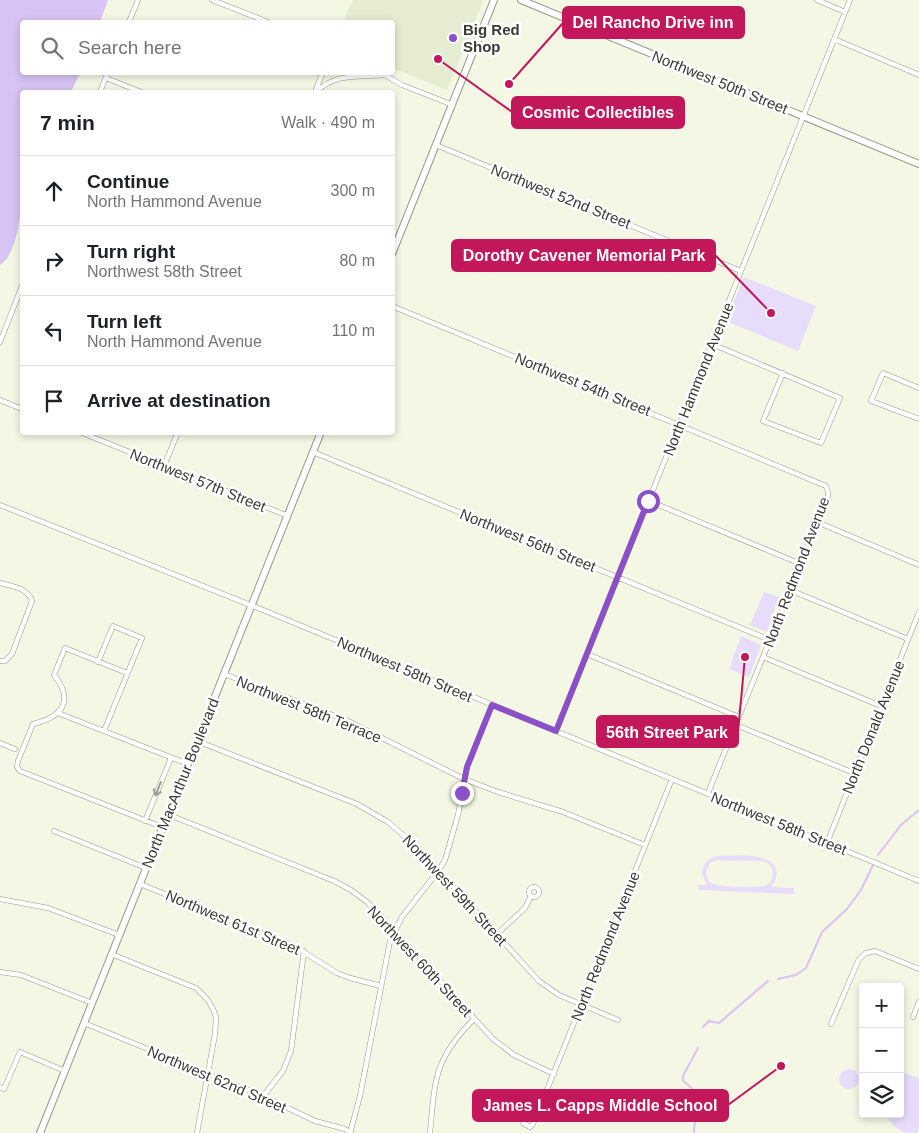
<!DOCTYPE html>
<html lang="en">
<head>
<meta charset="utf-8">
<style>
  body { margin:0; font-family:Arial,sans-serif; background:#f2f2f2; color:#202124 }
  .controls { position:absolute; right:15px; bottom:15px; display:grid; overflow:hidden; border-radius:5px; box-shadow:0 2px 8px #0003 }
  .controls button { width:45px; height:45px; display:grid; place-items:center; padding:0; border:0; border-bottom:1px solid #e0e0e0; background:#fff; color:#202124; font:25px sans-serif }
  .stop { position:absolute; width:15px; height:15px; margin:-11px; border:4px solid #8a50c7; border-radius:50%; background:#fff }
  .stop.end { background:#8a50c7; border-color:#fff; box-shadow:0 1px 5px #0008 }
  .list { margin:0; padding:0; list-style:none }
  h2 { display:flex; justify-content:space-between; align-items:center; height:65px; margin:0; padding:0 20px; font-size:21px }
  h2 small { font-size:16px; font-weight:400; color:#757577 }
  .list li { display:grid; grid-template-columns:32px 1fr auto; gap:15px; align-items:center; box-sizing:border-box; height:70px; padding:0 20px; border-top:1px solid #e0e0e0 }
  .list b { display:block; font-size:19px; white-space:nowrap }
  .list p { margin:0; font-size:16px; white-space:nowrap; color:#757577 }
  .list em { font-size:16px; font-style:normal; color:#757577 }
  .icon { flex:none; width:28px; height:28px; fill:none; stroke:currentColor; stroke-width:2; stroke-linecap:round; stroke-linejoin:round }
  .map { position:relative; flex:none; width:919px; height:1133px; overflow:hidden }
  .search { position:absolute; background:#fff; box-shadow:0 2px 8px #0003; left:20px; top:20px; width:375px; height:55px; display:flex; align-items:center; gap:12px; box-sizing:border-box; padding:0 18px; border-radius:5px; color:#757577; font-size:19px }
  .panel { position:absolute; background:#fff; box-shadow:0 2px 8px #0003; left:20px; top:90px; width:375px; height:345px; border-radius:5px }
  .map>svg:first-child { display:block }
</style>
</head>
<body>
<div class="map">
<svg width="919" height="1133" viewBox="0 0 919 1133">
  <rect width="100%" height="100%" fill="#f3f7e4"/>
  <path fill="#e6ecd2" d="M353 0H482V3L476 19 447 90 393 68 392 22H343Z"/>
  <path fill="#e8dcfb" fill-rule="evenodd" d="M744 277 816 306 798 351 726 321Z
    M764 592 779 597 767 632 750 625Z
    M741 636 761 645 749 677 729 669Z
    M721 856C735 856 771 852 776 869 778 876 775 882 771 887L794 888V894L698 890V885H707L702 873C703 862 710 856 721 856ZM717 860 763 861 768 863 772 868C774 875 773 882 766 885 760 889 716 887 711 883 707 880 707 876 706 872L710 863Z
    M839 1079a10 10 0 1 1 20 0a10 10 0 1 1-20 0Z
    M900 1071 919 1078V1129L917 1133C900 1133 895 1129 885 1114H900Z"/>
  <path fill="#d7c3f4" d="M0 0H108L100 22H22V72L80 73 71 92H22C22 128 31 246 0 265Z"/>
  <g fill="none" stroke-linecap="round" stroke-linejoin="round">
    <path stroke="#d7c3f4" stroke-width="2" d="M878 855 901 825 919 810
      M778 979 796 975 806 968 822 932 847 909 861 890 873 865
      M703 1027 709 1021 719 1023 768 981
      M694 1133C693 1121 702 1104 695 1093 693 1088 687 1084 683 1081V1076L698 1048"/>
    <g stroke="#979a89" stroke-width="5.5">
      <path id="street" d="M212 0 268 22
        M817 0 845 12
        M129 22 138 0
        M834 39 919 75
        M380 72 402 85 453 105
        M106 78 141 92
        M100 92 108 72
        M315 92 323 72
        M316 92C335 73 359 77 384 75
        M436 145 741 271
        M392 306 826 486 828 492V496L708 793
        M0 342 22 286
        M712 344 840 398 821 443 763 421 783 373
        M919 388 883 373 871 401 919 419
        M0 400 22 409
        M80 432 288 516
        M313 452 770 640
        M164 466 178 432
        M649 501 801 564
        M0 505 263 610 919 881
        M817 522 919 565
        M0 583C12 586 28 588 32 601L12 654 5 661H0
        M790 590 908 639
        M587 654 739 717
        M763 657 881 706
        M98 662 113 626 142 638 104 731
        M127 673 65 648 54 675C75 701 62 717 33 724L18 761 17 767 20 771 162 827
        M224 674 346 720 464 779 498 792 563 812 645 845
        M58 713 188 764
        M736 725 854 773
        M556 731 850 0
        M197 741 357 804 388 822 418 848 539 981 559 995 618 1020
        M0 743 15 749
        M167 814 334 881 351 890 367 902 382 917 493 1039 514 1055 554 1074
        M145 821 171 758
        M54 831 146 868
        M827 843 919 612
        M140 884 294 946 337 973 350 978 381 986
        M529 892a5 5 0 1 1 10 0a5 5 0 1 1-10 0Z
        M0 899 48 908 119 935
        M497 934 525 908 531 896
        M111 954 196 988 208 1000 213 1009 216 1017 215 1034 197 1133
        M0 972 21 975 92 1003
        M913 1017 919 1002
        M84 1023 263 1096 315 1121 345 1129 351 1133
        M831 1024 859 959 866 953 875 951 919 969
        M0 1087 4 1089 20 1052 65 1071
        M263 1096 283 1071 291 1051 304 951
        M538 1112 533 1124 530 1127 523 1123 522 1118 526 1112H538L672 779
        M350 1133 360 1096 390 941 402 917 439 870 445 860 458 815 467 767 492 705
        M430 1133C435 1079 434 1059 474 1019"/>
    </g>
    <g stroke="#979a89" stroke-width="8">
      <path id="secondary" d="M521 0 919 164
        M392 254 494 0
        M40 1133 321 432"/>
    </g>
    <use href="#street" stroke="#fff" stroke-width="4.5"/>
    <use href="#secondary" stroke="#fff" stroke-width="6"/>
  </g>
  <defs><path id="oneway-shaft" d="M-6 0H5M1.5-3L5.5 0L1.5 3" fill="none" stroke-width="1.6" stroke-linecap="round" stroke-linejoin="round" transform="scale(1.25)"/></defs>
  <use stroke="#9c9d9a" href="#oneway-shaft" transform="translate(158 789) rotate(112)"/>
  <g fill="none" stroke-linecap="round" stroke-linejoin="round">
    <path stroke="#8a50c7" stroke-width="6" d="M462 793 467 767 492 705 556 731 648 501"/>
  </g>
  <circle fill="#8a50c7" stroke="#fff" stroke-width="2" cx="453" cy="38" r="5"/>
  <g text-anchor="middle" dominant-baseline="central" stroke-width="5" stroke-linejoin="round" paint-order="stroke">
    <g font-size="15" font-weight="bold" fill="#3a3b34" stroke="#fff" text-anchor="start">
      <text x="463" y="29">Big Red<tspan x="463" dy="17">Shop</tspan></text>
    </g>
    <g font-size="15" fill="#3a3b34" stroke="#fff">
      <text transform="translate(720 82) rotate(22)">Northwest 50th Street</text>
      <text transform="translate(561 196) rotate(22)">Northwest 52nd Street</text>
      <text transform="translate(698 379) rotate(-68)">North Hammond Avenue</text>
      <text transform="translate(583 384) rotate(22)">Northwest 54th Street</text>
      <text transform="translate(198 480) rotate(22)">Northwest 57th Street</text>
      <text transform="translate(528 540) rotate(22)">Northwest 56th Street</text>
      <text transform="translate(796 572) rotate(-69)">North Redmond Avenue</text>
      <text transform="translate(405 669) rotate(23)">Northwest 58th Street</text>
      <text transform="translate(309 709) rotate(22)">Northwest 58th Terrace</text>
      <text transform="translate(873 727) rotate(-68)">North Donald Avenue</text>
      <text transform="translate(180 783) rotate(-68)">North MacArthur Boulevard</text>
      <text transform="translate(779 823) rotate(22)">Northwest 58th Street</text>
      <text transform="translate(455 890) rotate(47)">Northwest 59th Street</text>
      <text transform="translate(233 922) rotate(23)">Northwest 61st Street</text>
      <text transform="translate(605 946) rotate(-68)">North Redmond Avenue</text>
      <text transform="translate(420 961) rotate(47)">Northwest 60th Street</text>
      <text transform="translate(217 1079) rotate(23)">Northwest 62nd Street</text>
    </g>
  </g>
  <path fill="none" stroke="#c2185b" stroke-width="2" d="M509 84L563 23M438 59L512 112M771 313L715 255M745 657L738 732M781 1066L728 1105"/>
  <g fill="#c2185b" stroke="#fff" stroke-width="2">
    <circle cx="509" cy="84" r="5"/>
    <circle cx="438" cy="59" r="5"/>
    <circle cx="771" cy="313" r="5"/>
    <circle cx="745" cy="657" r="5"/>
    <circle cx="781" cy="1066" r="5"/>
  </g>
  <g fill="#c2185b" stroke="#c2185b" stroke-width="2">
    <rect x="563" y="7" width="181" height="31" rx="5"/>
    <rect x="512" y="97" width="172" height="31" rx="5"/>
    <rect x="452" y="240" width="263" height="31" rx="5"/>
    <rect x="597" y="716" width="141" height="31" rx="5"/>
    <rect x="473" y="1090" width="255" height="31" rx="5"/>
  </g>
  <g font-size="16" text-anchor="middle" font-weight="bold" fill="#fff">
    <text x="653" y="28">Del Rancho Drive inn</text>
    <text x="598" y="118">Cosmic Collectibles</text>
    <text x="584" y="261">Dorothy Cavener Memorial Park</text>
    <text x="667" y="738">56th Street Park</text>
    <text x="600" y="1111">James L. Capps Middle School</text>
  </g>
</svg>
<div class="controls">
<button>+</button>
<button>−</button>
<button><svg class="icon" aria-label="layers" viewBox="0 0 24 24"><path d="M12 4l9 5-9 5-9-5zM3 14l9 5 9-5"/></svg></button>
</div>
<div class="stop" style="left:648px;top:501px"></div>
<div class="stop end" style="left:462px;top:793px"></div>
<div class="search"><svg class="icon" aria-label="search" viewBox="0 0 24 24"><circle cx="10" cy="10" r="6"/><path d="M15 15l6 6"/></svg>Search here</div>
<section class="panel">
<h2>7 min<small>Walk · 490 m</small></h2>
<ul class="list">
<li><svg class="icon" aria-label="ahead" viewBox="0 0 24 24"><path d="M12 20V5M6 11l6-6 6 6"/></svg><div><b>Continue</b><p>North Hammond Avenue</p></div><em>300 m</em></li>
<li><svg class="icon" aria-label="right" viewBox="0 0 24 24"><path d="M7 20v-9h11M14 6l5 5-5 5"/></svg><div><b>Turn right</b><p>Northwest 58th Street</p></div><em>80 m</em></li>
<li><svg class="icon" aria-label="left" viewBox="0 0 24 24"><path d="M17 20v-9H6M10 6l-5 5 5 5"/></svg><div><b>Turn left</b><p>North Hammond Avenue</p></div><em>110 m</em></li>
<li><svg class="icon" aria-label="arrive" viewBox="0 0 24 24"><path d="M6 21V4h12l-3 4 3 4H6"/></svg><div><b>Arrive at destination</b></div></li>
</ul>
</section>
</div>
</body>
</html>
